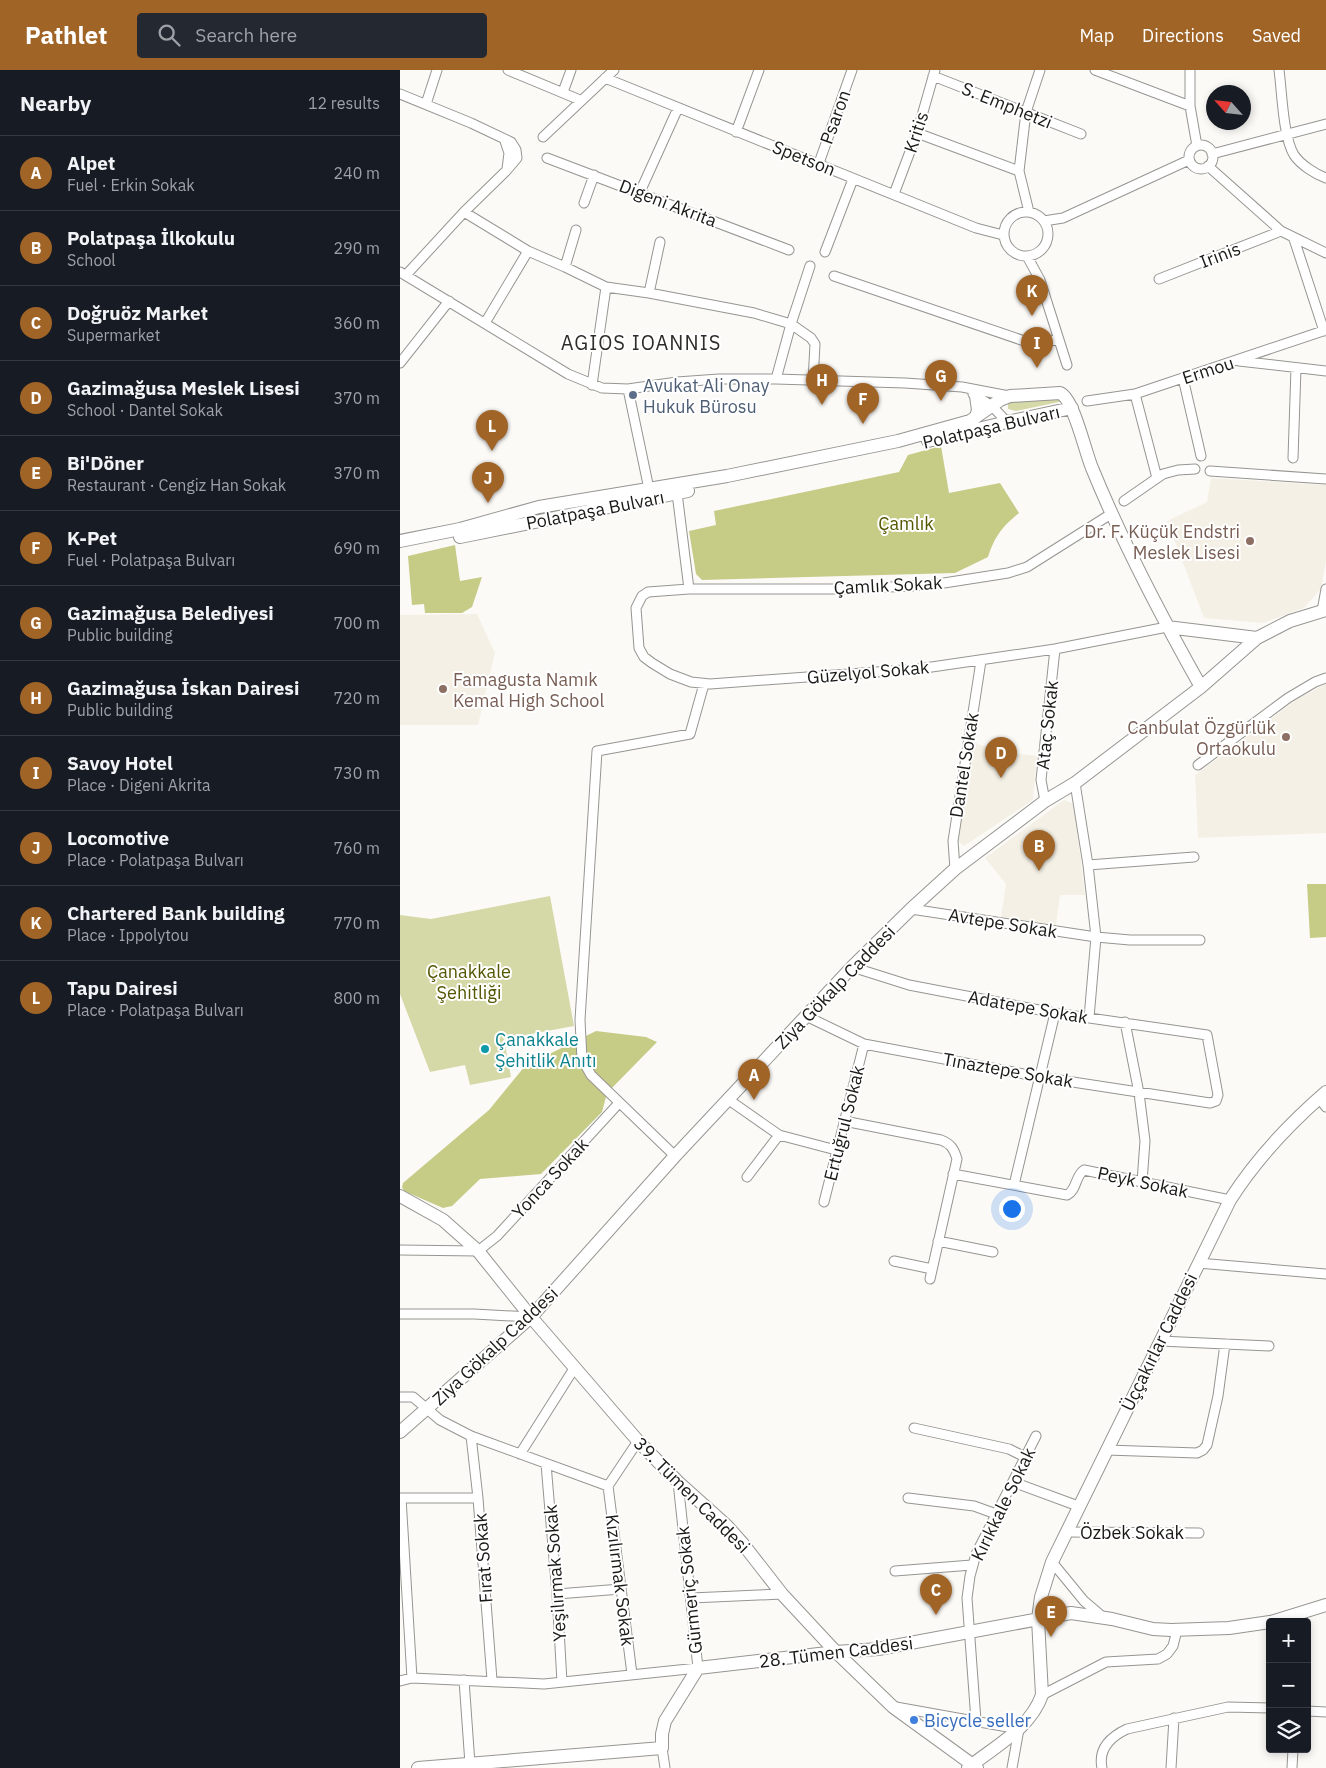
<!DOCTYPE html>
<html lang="en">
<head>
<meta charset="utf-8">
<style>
  body { margin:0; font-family:"IBM Plex Sans",sans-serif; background:#242831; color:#f1f3f6 }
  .controls { position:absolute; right:15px; bottom:15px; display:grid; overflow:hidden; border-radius:5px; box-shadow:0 2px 8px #0003 }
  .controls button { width:45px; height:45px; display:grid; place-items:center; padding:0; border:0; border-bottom:1px solid #363941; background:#171b24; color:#f1f3f6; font:25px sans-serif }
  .compass { position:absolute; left:806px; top:15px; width:45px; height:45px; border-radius:50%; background:#171b24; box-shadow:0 2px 8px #0003; rotate:297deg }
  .you { position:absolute; left:611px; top:1138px; width:18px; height:18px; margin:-12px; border:4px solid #fff; border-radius:50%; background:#1a73e8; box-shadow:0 0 0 8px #1a73e833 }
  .badge { display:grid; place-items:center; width:32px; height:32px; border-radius:50%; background:#a16427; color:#fff; font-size:16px; font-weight:700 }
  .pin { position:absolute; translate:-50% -41px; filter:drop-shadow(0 1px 2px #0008) }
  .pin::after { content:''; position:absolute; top:26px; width:18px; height:15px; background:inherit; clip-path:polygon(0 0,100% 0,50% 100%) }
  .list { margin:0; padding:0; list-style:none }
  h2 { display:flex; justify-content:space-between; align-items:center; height:65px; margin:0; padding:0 20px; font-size:21px }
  h2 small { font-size:16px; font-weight:400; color:#9ea1a6 }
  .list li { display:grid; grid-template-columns:32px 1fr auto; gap:15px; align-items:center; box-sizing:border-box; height:75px; padding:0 20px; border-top:1px solid #363941 }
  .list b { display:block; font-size:19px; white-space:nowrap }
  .list p { margin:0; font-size:16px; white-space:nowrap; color:#9ea1a6 }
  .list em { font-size:16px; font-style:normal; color:#9ea1a6 }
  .icon { flex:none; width:28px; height:28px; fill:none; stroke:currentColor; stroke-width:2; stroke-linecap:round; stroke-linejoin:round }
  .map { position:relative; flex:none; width:926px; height:1698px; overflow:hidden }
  header { display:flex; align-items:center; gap:30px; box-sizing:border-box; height:70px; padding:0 25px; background:#a16427; color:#fff }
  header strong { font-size:24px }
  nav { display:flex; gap:28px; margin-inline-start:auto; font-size:18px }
  .search { width:350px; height:45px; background:#242831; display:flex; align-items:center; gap:12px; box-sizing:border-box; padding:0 18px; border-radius:5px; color:#9ea1a6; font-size:19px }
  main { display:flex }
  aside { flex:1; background:#171b24 }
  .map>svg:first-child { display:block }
</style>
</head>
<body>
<header>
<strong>Pathlet</strong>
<div class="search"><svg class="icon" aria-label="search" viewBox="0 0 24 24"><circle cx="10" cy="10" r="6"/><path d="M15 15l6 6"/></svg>Search here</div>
<nav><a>Map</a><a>Directions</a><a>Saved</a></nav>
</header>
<main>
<aside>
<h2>Nearby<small>12 results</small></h2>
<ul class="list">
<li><span class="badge">A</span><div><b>Alpet</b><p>Fuel · Erkin Sokak</p></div><em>240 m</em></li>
<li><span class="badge">B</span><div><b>Polatpaşa İlkokulu</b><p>School</p></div><em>290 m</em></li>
<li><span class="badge">C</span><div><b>Doğruöz Market</b><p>Supermarket</p></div><em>360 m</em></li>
<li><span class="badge">D</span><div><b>Gazimağusa Meslek Lisesi</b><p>School · Dantel Sokak</p></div><em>370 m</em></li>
<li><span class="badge">E</span><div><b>Bi'Döner</b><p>Restaurant · Cengiz Han Sokak</p></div><em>370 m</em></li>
<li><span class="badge">F</span><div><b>K-Pet</b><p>Fuel · Polatpaşa Bulvarı</p></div><em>690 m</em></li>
<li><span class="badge">G</span><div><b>Gazimağusa Belediyesi</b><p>Public building</p></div><em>700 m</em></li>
<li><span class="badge">H</span><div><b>Gazimağusa İskan Dairesi</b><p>Public building</p></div><em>720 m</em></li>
<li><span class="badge">I</span><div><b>Savoy Hotel</b><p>Place · Digeni Akrita</p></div><em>730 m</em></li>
<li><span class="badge">J</span><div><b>Locomotive</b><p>Place · Polatpaşa Bulvarı</p></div><em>760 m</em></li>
<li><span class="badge">K</span><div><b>Chartered Bank building</b><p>Place · Ippolytou</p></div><em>770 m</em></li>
<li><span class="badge">L</span><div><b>Tapu Dairesi</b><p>Place · Polatpaşa Bulvarı</p></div><em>800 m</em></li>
</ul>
</aside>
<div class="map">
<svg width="926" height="1698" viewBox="0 0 926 1698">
  <rect width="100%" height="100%" fill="#fcfaf7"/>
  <path fill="#f4f0e5" d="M811 408 926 415V491L921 519 904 538 863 553 804 548 767 451 807 432Z
    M77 544 95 583 78 655H0V545Z
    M926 614V763L798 768 795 705 899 628Z
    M573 672 597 681 637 686 633 730 564 776 557 770Z
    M664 730 674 734 685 825H660L656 855 601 847 606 814 585 788Z"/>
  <path fill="#d5d9a8" d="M656 326 664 331 616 341 608 339V331Z
    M150 826 174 956 104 969 111 1007 70 1015 65 995 30 1002 0 924V845L31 849Z"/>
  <path fill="#c6cb86" d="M541 376 549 423 600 413 619 443C602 457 595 466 588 487L555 503 302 510 296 504 289 461 316 455 314 441 499 402 508 385Z
    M55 475 60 511 82 507 72 537 62 543H25L24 534 12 535 8 486Z
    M907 814H926V867L910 868Z
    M196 961 246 967 257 972 207 1023 202 1042 141 1104 80 1109 52 1136 43 1138 4 1121 2 1117 3 1113 89 1040 125 996Z"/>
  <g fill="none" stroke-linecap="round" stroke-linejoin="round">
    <g stroke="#969591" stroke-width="11">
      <path id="street" d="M108 0 180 30
        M695 0 790 36
        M790 0V36L797 76
        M879 0C882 22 883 67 894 85 901 95 915 104 926 108
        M533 6 681 64
        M205 8 576 158 603 165
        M163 22 171 0
        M0 24 71 53 111 72 116 80 117 88 106 101 64 142 6 205
        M26 34 37 0
        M336 62 359 0
        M517 63 619 101
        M143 67 214 0
        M105 71 109 83 107 99
        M789 87a12 12 0 1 1 24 0a12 12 0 1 1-24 0Z
        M812 84 926 54
        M147 88 389 180
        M419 93 452 0
        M808 96 881 161 926 183
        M240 122 278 38
        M494 124 517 63 535 0
        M184 133 194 105
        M604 164a22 22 0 1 1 44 0a22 22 0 1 1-44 0Z
        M64 142 128 181 165 197 206 217 192 315
        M629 142 619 101 626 42 640 0
        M644 151 663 148 789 90
        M894 169 924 261
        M425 182 453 109
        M627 186 640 210 667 295
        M165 197 176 160
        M0 202 168 304 202 318 228 319 277 312 319 309H376L505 313 562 317 609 326
        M434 206 636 275 658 269
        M759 209 881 161
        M206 217 249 223 354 243 391 254 411 268 415 274 413 311
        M249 223 260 172
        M85 253 128 181
        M839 291 926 301
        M0 293 49 231
        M783 308 801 386
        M376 309 391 254 410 196
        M228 319 249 419
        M573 324 592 336 607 352
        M735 324 757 408
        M687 331 735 324 926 260
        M893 388 896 298
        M810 401 926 409
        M277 423 289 519
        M724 431 763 404 778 400 795 399
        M711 444 627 497 608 503 531 515 448 519H289L248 522 242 526 236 538 239 578 244 587 252 593 270 604 291 612 310 614 518 599 655 579 767 557
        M922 541 926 519
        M798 695 888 628 915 612 926 608
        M675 713 688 795 696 867 689 948
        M645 731 641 710 655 579
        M688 795 794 787
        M555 799 553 771 581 591
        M511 839 696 867 730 870H800
        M406 946 464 974 640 1007 810 1033 816 1031 818 1025 807 965 655 943 509 915 452 897
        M725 952 739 1023 745 1071 742 1112
        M919 1028 926 1037
        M329 1030 379 1065 436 1080
        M444 1051 541 1070C551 1074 554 1079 557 1089L530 1209
        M275 1086 191 1005 182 989 180 950 197 681 290 664 304 614
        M553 1104 667 1125C677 1120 675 1106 684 1100L830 1130
        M347 1107 379 1065
        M614 1115 655 943
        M424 1132 464 974
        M538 1171 593 1182
        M0 1180 78 1181 97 1166 219 1033
        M494 1191 532 1199
        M798 1193 926 1204
        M0 1244H74L131 1247
        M760 1271 869 1276
        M0 1327H13L40 1350 71 1366 208 1416
        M514 1358 609 1379 625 1387
        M71 1366 78 1428 92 1610
        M706 1380 797 1383 803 1380 807 1375 818 1326 825 1274
        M120 1384 175 1297
        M146 1394 157 1524 162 1612
        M613 1412 678 1436
        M208 1416 232 1604
        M208 1416 238 1371
        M0 1428H78
        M1 1428 12 1608
        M508 1428 574 1436 596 1444
        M666 1462 799 1463
        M652 1492 684 1531 704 1548
        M495 1501 572 1495
        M157 1524 221 1519
        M291 1528 382 1524
        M64 1610 70 1694
        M0 1611 12 1608 144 1614 298 1598 278 1412
        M642 1625 706 1592 758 1589 767 1584 773 1576 777 1560
        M496 1637 619 1659 612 1698
        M907 1641 926 1642
        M576 1651 567 1528 570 1506 576 1484 636 1366
        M262 1678 265 1698
        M702 1698C698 1679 710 1667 727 1659L828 1637 870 1638
        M771 1698 774 1648
        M892 1698 893 1679"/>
    </g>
    <g stroke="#969591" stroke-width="14">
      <path id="secondary" d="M576 347 578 340 576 326
        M528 371 607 352 672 338
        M60 467 288 421
        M0 471 60 459 139 437 327 406 498 371 570 351 600 330 610 326 660 323C674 329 685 382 692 398 723 474 761 546 801 617
        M767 557 857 568
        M0 1126 43 1150 78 1181 131 1247 238 1371 278 1412 327 1456 343 1474 382 1524 436 1582 493 1637 577 1698
        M0 1362 131 1247 275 1086 452 897 511 839 555 799 645 731 675 713 801 617 857 568 890 551 926 540
        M871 1552 926 1535
        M18 1698 262 1678V1664L265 1651 298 1598 436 1582 478 1579 671 1543 712 1549 753 1559 771 1560 829 1558 870 1552
        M568 1698C595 1676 630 1659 642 1625L638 1549 641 1527 652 1492 830 1130C856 1089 889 1054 926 1022"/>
    </g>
    <use href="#street" stroke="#fff" stroke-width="9"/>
    <use href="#secondary" stroke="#fff" stroke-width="12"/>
  </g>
  <circle fill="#5c6f8a" stroke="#fff" stroke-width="2" cx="233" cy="325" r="5"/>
  <g fill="#8d6e63" stroke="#fff" stroke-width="2">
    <circle cx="850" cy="471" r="5"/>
    <circle cx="43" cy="619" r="5"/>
    <circle cx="886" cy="667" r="5"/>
  </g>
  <circle fill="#0f9aa8" stroke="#fff" stroke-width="2" cx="85" cy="979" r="5"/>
  <circle fill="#3f7fe0" stroke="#fff" stroke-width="2" cx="514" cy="1650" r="5"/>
  <g text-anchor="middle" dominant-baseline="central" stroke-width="4" stroke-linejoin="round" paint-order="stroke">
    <g font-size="18" fill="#191917" stroke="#fff">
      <text transform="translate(607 35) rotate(22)">S. Emphetzi</text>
      <text transform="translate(435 47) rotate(-70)">Psaron</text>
      <text transform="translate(516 62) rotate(-72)">Kritis</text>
      <text transform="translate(404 88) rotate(22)">Spetson</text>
      <text transform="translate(268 133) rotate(21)">Digeni Akrita</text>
      <text transform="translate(820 185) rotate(-21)">Irinis</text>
      <text transform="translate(808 300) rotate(-18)">Ermou</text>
      <text transform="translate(591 357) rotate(-13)">Polatpaşa Bulvarı</text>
      <text transform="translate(195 440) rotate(-11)">Polatpaşa Bulvarı</text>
      <text transform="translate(488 515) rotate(-3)">Çamlık Sokak</text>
      <text transform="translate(468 602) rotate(-5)">Güzelyol Sokak</text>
      <text transform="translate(647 655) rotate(-84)">Ataç Sokak</text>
      <text transform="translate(564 695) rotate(-81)">Dantel Sokak</text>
      <text transform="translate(603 853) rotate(9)">Avtepe Sokak</text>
      <text transform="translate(435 917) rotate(-46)">Ziya Gökalp Caddesi</text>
      <text transform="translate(628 937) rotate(10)">Adatepe Sokak</text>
      <text transform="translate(608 1000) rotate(10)">Tınaztepe Sokak</text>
      <text transform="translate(444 1053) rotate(-76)">Ertuğrul Sokak</text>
      <text transform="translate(150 1108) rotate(-47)">Yonca Sokak</text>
      <text transform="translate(743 1112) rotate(12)">Peyk Sokak</text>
      <text transform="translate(759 1272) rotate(-64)">Üççakırlar Caddesi</text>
      <text transform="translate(95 1276) rotate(-43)">Ziya Gökalp Caddesi</text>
      <text transform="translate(292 1425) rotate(45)">39. Tümen Caddesi</text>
      <text transform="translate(603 1434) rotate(-64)">Kırıkkale Sokak</text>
      <text x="732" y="1462">Özbek Sokak</text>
      <text transform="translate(83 1488) rotate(-94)">Fırat Sokak</text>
      <text transform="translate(155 1503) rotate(-94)">Yeşilırmak Sokak</text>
      <text transform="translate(220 1510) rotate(83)">Kızılırmak Sokak</text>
      <text transform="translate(289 1520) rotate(-96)">Gürmeriç Sokak</text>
      <text transform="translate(436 1582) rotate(-7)">28. Tümen Caddesi</text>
    </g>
    <g font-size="18" fill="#4e5e75" stroke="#fff" text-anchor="start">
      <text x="243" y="315">Avukat Ali Onay<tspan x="243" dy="21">Hukuk Bürosu</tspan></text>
    </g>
    <g font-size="18" fill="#545600" stroke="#fff">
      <text x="506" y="453">Çamlık</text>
      <text x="69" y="901">Çanakkale<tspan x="69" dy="21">Şehitliği</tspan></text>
    </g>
    <g font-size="18" fill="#785e54" stroke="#fff" text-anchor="end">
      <text x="840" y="461">Dr. F. Küçük Endstri<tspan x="840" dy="21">Meslek Lisesi</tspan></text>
      <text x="53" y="609" text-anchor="start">Famagusta Namık<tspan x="53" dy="21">Kemal High School</tspan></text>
      <text x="876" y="657">Canbulat Özgürlük<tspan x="876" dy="21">Ortaokulu</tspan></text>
    </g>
    <g font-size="18" fill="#0d838f" stroke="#fff" text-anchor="start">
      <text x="95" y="969">Çanakkale<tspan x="95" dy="21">Şehitlik Anıtı</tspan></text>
    </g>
    <g font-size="18" fill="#366cbe" stroke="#fff" text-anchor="start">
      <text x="524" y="1650">Bicycle seller</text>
    </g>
    <g font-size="20" letter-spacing="1" fill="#2e2d2a" stroke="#fff">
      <text x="241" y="272">AGIOS IOANNIS</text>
    </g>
  </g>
</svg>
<div class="controls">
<button>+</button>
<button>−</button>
<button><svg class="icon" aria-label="layers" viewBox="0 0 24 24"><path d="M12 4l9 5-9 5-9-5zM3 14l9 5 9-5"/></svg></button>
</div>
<svg class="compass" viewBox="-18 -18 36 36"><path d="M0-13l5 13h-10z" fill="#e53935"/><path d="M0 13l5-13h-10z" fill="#9ea1a6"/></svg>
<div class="you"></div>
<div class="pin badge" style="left:354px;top:1030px">A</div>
<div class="pin badge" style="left:639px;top:801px">B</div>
<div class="pin badge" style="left:536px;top:1545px">C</div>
<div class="pin badge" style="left:601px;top:708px">D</div>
<div class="pin badge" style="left:651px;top:1567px">E</div>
<div class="pin badge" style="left:463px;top:354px">F</div>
<div class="pin badge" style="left:541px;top:331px">G</div>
<div class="pin badge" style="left:422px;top:335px">H</div>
<div class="pin badge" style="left:637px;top:298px">I</div>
<div class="pin badge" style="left:88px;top:433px">J</div>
<div class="pin badge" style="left:632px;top:246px">K</div>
<div class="pin badge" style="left:92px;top:381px">L</div>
</div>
</main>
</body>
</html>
